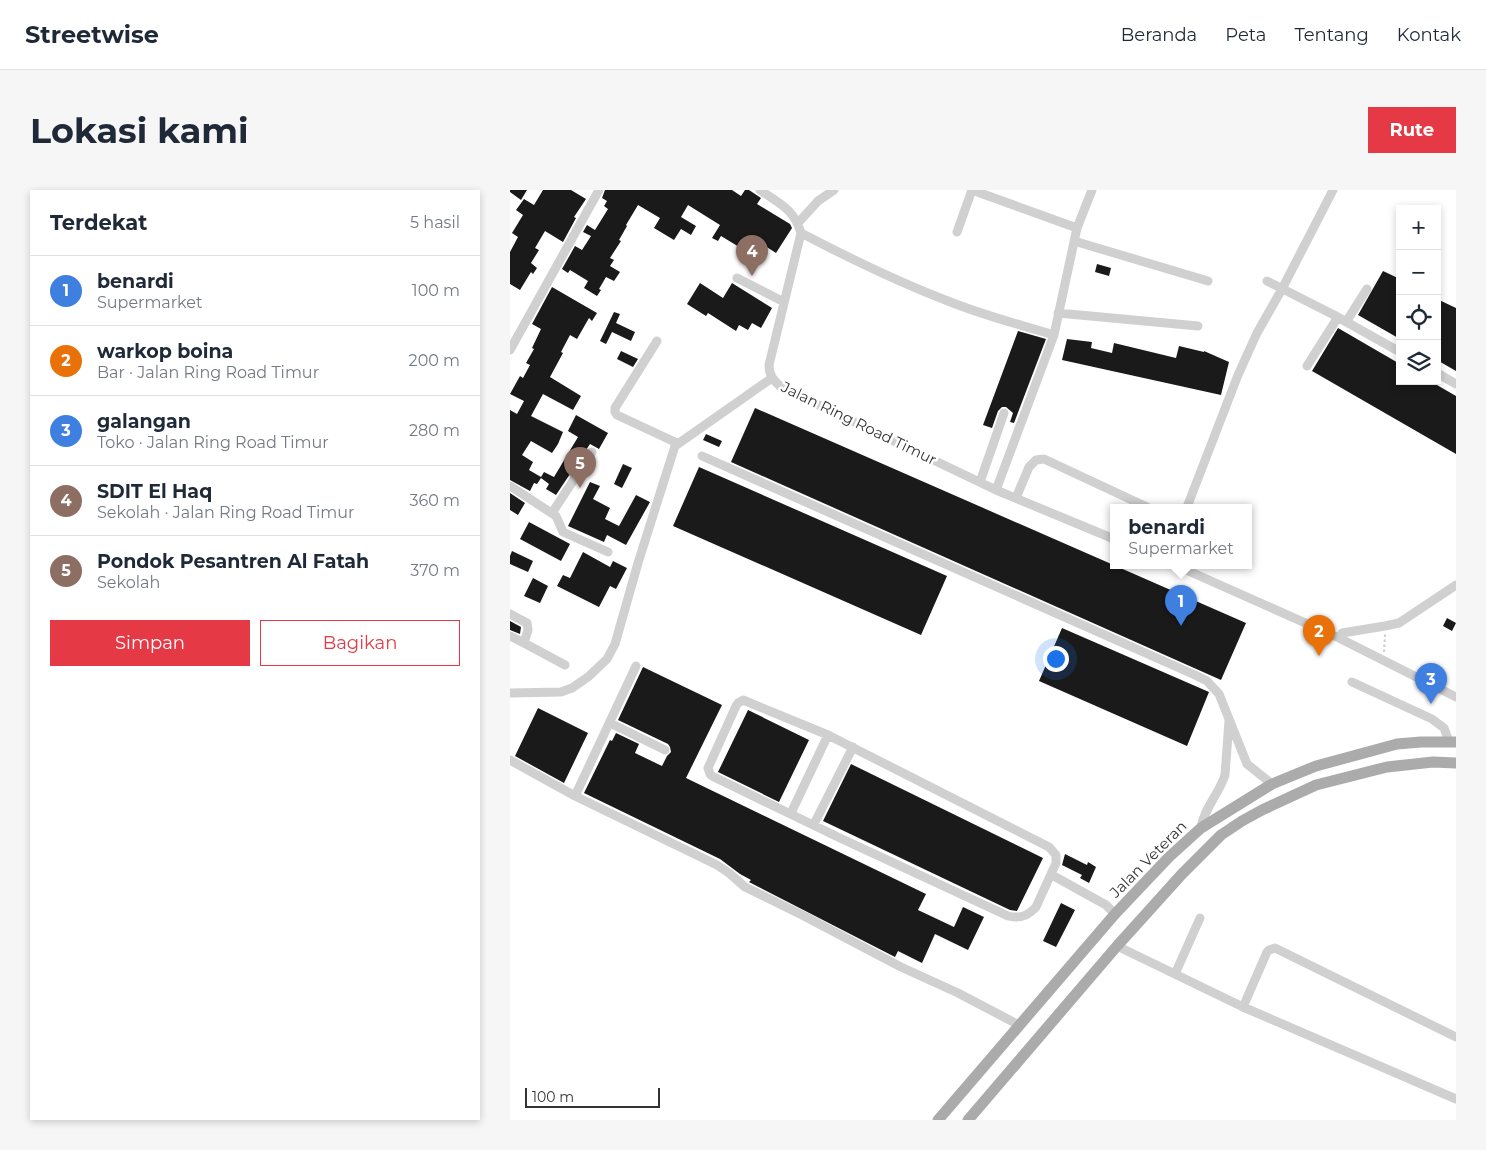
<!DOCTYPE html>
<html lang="id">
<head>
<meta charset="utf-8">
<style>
  body { margin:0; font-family:Montserrat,sans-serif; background:#f6f6f7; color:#1f2937 }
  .controls { position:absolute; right:15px; top:15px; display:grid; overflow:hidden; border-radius:0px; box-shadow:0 2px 8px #0003 }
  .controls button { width:45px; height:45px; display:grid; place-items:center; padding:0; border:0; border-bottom:1px solid #e0e1e3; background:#fff; color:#1f2937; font:25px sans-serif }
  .scale { position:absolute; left:15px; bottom:12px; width:135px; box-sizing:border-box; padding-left:5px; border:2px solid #333; border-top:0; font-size:14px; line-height:18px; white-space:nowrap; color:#333; -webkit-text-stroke:4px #fff; paint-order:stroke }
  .you { position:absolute; left:545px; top:468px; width:18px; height:18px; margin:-12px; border:4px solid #fff; border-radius:50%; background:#1a73e8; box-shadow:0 0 0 8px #1a73e833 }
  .badge { display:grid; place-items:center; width:32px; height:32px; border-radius:50%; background:#e63946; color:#fff; font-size:16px; font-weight:700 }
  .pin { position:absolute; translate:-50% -41px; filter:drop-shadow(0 1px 2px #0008) }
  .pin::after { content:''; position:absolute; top:26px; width:18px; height:15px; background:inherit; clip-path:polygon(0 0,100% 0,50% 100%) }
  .popup { position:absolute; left:600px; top:314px; width:142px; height:65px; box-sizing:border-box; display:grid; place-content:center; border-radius:0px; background:#fff; filter:drop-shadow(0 1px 4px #0005); font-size:16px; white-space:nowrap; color:#747a83 }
  .popup b { font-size:19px; color:#1f2937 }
  .popup::after { content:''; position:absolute; left:50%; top:100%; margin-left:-10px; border:10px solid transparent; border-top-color:#fff }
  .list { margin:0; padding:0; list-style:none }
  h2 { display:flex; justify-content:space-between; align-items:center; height:65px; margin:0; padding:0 20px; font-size:21px }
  h2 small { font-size:16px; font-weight:400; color:#747a83 }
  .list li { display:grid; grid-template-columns:32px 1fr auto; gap:15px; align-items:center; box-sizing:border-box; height:70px; padding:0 20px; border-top:1px solid #e0e1e3 }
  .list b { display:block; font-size:19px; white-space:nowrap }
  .list p { margin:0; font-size:16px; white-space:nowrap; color:#747a83 }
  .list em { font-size:16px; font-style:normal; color:#747a83 }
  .actions { display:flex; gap:10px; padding:15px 20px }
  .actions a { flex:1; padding:11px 0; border:1px solid #e63946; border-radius:0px; text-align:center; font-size:18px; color:#e63946 }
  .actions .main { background:#e63946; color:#fff }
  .icon { flex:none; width:28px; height:28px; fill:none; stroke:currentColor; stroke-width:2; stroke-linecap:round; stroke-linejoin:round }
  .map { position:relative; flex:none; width:946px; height:930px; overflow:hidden; border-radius:0px }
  header { display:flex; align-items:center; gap:30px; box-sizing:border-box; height:70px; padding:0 25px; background:#fff; border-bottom:1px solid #e0e1e3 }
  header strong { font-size:24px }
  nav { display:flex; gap:28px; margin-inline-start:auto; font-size:18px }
  .intro { display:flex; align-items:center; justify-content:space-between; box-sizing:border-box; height:120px; padding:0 30px }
  h1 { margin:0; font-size:35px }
  .button { padding:12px 22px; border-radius:0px; background:#e63946; color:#fff; font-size:18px; font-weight:700 }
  main { display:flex; gap:30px; padding:0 30px }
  aside { flex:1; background:#fff; border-radius:0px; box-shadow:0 2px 8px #0003 }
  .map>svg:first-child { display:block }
</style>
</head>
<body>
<header>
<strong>Streetwise</strong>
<nav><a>Beranda</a><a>Peta</a><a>Tentang</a><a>Kontak</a></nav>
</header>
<div class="intro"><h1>Lokasi kami</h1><a class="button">Rute</a></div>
<main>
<aside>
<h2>Terdekat<small>5 hasil</small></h2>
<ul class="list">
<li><span class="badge" style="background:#3f7fe0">1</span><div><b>benardi</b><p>Supermarket</p></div><em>100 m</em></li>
<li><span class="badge" style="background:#e8710a">2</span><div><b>warkop boina</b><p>Bar · Jalan Ring Road Timur</p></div><em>200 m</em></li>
<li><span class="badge" style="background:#3f7fe0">3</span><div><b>galangan</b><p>Toko · Jalan Ring Road Timur</p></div><em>280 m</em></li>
<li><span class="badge" style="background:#8d6e63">4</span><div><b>SDIT El Haq</b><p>Sekolah · Jalan Ring Road Timur</p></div><em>360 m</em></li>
<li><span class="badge" style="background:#8d6e63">5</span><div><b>Pondok Pesantren Al Fatah</b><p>Sekolah</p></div><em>370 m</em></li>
</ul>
<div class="actions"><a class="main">Simpan</a><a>Bagikan</a></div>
</aside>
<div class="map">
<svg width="946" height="930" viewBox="0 0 946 930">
  <rect width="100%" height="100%" fill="#fff"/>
  <path fill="#1a1a1a" d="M0 0H17L11 10 0 2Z
    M33 0H61L76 9 64 27 66 28 53 52 35 41 25 58 29 60 21 73 27 78 23 84 21 82 10 100 0 94V62L8 47 2 43 13 25 6 20 14 9 24 15Z
    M95 0H222L231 6 235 0H239L251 8 247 14 280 34 282 38 266 63 252 54 244 66 211 46 208 51 202 48 210 35 178 15 171 27 186 36 181 45 171 39 164 50 144 38 150 28 128 15 116 35 117 36 109 50 111 51 100 68 104 70 100 76 110 82 104 91 96 87 89 99 91 100 87 106 74 98 78 91 60 80 58 83 52 79 65 56 72 60 81 46 73 42 77 35 85 40 98 19 94 16 97 11 92 8Z
    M587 74 601 78 599 86 585 82Z
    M873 81 890 89V149L848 125Z
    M190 93 213 108 222 93 262 118 251 138 242 133 238 140 229 135 226 141 198 123 196 126 177 114Z
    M42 97 87 123 82 131 79 128 67 149 60 145 51 162 53 163 40 187 71 206 63 220 33 204 21 226 53 242 48 254 42 263 21 251 12 265 23 272 19 280 31 287 34 282 44 287 68 247 58 241 66 225 98 243 89 259 80 254 46 305 36 299 39 294 31 288 27 294 24 293 20 301 0 290V220L7 224 14 211 0 204 10 186 13 188 20 175 16 173 24 159 22 158 31 139 22 134Z
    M927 109 946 118V181L927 170Z
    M104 122 110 124 106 133 125 142 121 151 102 142 96 154 90 151Z
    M828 138 890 174V191H920L946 206V264L802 181Z
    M508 141 536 149 504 233 500 232 503 223 496 217H492L488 221 482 238 473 235Z
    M557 149 582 152 581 158 602 163 604 153 666 168 669 156 694 162V161L719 172 711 205 552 170Z
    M111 161 128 169 123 177 107 169Z
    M245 218 736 433 711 490 221 272Z
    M196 244 212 251 209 257 193 250Z
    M113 274 122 278 112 298 104 294Z
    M189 277 437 386 411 445 163 336Z
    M80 292 90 296 83 309 100 318 95 329 109 336 126 305 140 312 116 355 97 345 94 352 58 336Z
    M0 303 15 313 8 325 0 320Z
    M19 332 60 354 51 371 10 349Z
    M2 361 23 371 18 382 0 374V366Z
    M73 362 100 377 103 371 117 378 106 399 100 396 89 417 47 396 53 385 60 388Z
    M23 388 38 396 30 413 14 406Z
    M937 428 946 433 942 441 933 436Z
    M0 431 11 437 10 444 0 440Z
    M552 438 699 502 677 556 529 491Z
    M133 477 212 515 176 588 416 704 408 720 444 737 453 717 474 727 458 760 425 744 412 773 388 761 385 767 239 692 241 690 230 684 210 669 74 603 100 550 102 551 106 543 129 554 125 563 152 576 157 566 161 562 160 557 158 554 108 530Z
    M28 518 78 543 54 593 5 566Z
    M238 520 299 550 269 612 208 582Z
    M341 574 533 668 507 721 500 720 313 631Z
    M555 664 577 675 578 672 586 677 579 693 570 688 572 685 552 675Z
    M551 713 565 720 546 757 533 751Z"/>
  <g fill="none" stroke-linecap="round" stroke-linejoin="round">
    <path stroke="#cdcdcd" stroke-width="2" stroke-dasharray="2.5 2.5" stroke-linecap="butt" d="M874 462 875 444"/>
    <path stroke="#d0d0d0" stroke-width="9" d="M250 0C270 14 284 19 291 43L259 175C259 185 263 190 271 197L486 300 604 349
      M462 0 567 38
      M288 33 308 11 324 0
      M447 42 462 0
      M291 43C339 68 388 92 438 111 472 125 508 134 544 145
      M564 51 698 91
      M227 88 274 112
      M757 91 824 125 890 162
      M548 123 688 136
      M836 132 857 99
      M147 151 105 218V222L107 225 167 253
      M0 160 89 0
      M797 176 828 127
      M927 183 946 194
      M192 266 685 485 697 491 709 504 737 574 762 594
      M470 292 494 223
      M0 296 46 326 53 342 98 362
      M486 300 544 145 567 38 582 0
      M506 308 519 277 526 270 534 269 637 317
      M677 317 728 185 747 143 772 99 823 0
      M42 323 82 262
      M665 375 829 448 946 507
      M0 424 17 433 18 440 14 453 55 475
      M0 446 14 453
      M829 448 832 443 875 436 889 433 946 395
      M842 492 922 529 934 538 939 552
      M0 503 51 502 62 498 78 487 97 469 105 454 128 373 165 256 262 188
      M233 510 318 545 539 657 546 665V673L526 717C518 726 510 729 498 726L330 648 202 586 200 584 198 578 226 516 228 513Z
      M100 533 155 560
      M0 570 65 606 207 675 219 683 235 697 292 725 391 777 448 803 509 835
      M65 606 126 476
      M281 623 318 545
      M304 634 343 557
      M691 638C694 618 709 604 715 585L719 531
      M542 685 596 715 605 724
      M607 756 733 817 946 909
      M665 784 690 728
      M733 817 757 762 759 760 765 758 946 847"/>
    <path stroke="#ababab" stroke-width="11" d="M428 930 605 724 659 667 691 638 762 594 806 576 887 554 911 552H946
      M458 930 607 756 672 684 711 645 732 631 752 620 806 595 877 577 923 572 946 573"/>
  </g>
  <g text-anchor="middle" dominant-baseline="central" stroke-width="5" stroke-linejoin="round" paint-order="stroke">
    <g font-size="15" fill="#333" stroke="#fff">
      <text transform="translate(349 233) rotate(26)">Jalan Ring Road Timur</text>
      <text transform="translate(638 669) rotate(-45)">Jalan Veteran</text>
    </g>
  </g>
</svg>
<div class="controls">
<button>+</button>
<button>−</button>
<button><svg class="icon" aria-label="locate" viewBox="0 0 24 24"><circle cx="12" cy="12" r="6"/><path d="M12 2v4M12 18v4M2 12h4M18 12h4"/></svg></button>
<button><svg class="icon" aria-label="layers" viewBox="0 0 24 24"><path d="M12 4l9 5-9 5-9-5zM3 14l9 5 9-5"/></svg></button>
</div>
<div class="scale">100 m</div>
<div class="you"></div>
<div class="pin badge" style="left:671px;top:436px;background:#3f7fe0">1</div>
<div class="popup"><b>benardi</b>Supermarket</div>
<div class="pin badge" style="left:809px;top:466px;background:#e8710a">2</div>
<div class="pin badge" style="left:921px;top:514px;background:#3f7fe0">3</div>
<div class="pin badge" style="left:242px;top:86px;background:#8d6e63">4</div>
<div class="pin badge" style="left:70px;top:298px;background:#8d6e63">5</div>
</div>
</main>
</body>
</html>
